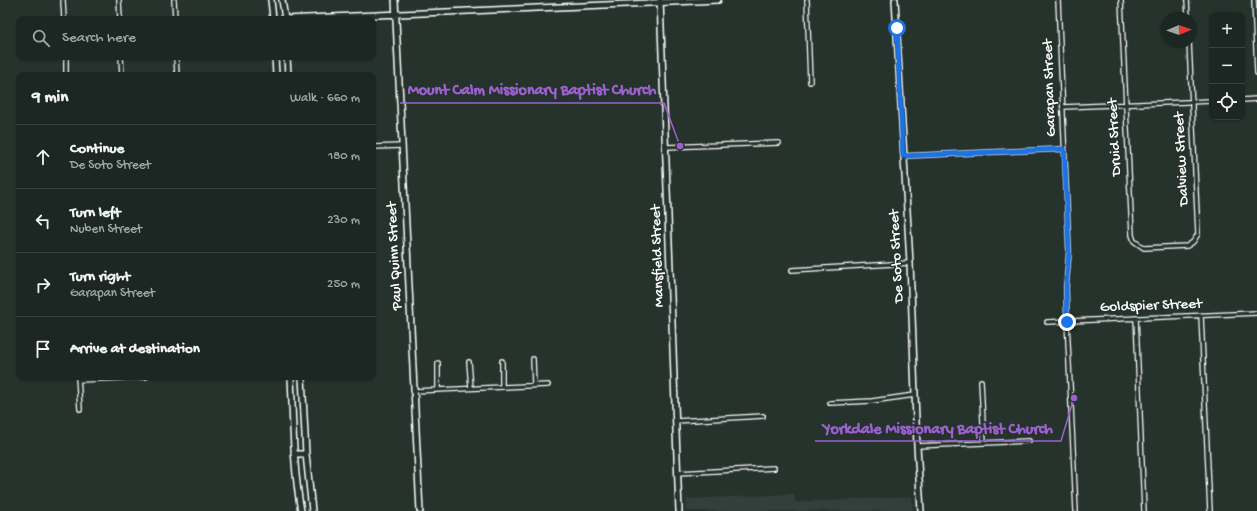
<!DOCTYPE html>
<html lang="en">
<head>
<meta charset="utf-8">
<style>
  body { margin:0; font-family:"Gochi Hand",sans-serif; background:#252e2a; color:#f1f3f6 }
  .controls { position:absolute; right:12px; top:12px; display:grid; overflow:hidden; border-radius:8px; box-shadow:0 1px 3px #0004 }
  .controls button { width:36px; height:36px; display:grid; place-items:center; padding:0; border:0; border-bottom:1px solid #3a4340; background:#1c2622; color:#f1f3f6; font:20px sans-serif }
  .compass { position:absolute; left:1161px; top:12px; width:36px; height:36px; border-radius:50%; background:#1c2622; box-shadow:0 1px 3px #0004; rotate:88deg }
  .stop { position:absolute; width:12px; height:12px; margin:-9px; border:3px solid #1a73e8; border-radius:50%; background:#fff }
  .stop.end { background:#1a73e8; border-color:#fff; box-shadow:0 1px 4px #0008 }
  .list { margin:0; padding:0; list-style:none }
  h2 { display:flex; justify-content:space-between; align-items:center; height:52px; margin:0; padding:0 16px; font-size:17px }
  h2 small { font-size:13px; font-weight:400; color:#a0a5a5 }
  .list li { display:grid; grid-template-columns:26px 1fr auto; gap:12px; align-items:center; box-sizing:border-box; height:64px; padding:0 16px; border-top:1px solid #3a4340 }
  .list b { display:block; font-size:15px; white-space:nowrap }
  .list p { margin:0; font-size:13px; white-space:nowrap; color:#a0a5a5 }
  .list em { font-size:13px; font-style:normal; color:#a0a5a5 }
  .icon { flex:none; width:22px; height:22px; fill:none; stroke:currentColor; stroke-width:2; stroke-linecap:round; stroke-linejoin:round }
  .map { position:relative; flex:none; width:1257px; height:511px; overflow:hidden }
  .search { position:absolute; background:#1c2622; box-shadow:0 1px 3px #0004; left:16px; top:16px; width:360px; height:44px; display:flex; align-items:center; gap:10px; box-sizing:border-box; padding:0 14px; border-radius:8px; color:#a0a5a5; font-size:15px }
  .panel { position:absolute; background:#1c2622; box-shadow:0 1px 3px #0004; left:16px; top:72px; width:360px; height:308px; border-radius:8px }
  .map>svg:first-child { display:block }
</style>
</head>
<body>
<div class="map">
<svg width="1257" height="511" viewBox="0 0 1257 511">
  <rect width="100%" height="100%" fill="#26332d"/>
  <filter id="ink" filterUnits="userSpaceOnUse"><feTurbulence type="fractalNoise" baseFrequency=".025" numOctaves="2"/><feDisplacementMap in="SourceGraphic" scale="8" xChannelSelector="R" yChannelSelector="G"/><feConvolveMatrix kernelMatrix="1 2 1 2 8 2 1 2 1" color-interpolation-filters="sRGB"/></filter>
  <g filter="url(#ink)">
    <path fill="#333f3a" d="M794 494 795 502 912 497 913 511H687L686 499Z"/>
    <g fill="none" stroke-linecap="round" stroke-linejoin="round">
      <g stroke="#fff" stroke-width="6">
        <path id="street" d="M63 0 64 19
          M119 0 120 19
          M174 0 175 19
          M807 0 810 82
          M1058 0 1069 251 1066 288 1067 321 1076 511
          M1121 0 1132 235 1134 241 1144 248 1187 246 1193 242 1198 234 1189 42
          M1187 0 1188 18
          M1254 0 1257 73
          M66 57V75
          M121 57 122 75
          M176 57 177 75
          M1242 100 1257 99
          M1063 107 1212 101
          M373 147 402 146
          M666 147 779 143
          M903 156 1064 149
          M792 270 910 263
          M1201 316 1210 511
          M1136 318 1144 511
          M1047 322 1257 313
          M533 359 534 385
          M502 361V386
          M469 362 471 388
          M438 363V389
          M78 377 80 409
          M78 380 146 377
          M981 381 984 443
          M414 391 548 385
          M830 403 872 401 915 395
          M676 421 763 416
          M917 446 1029 441
          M677 473 774 468"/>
      </g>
      <g stroke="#fff" stroke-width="8">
        <path id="secondary" d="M271 0 273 19
          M282 0 285 19
          M395 0 420 511
          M660 0 679 511
          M895 0 910 263 917 446 921 511
          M284 19 718 0
          M275 57 276 75
          M287 57 288 75
          M291 377C293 422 293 467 301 511
          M302 377 306 454 312 511
          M294 454H306"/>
      </g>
      <use href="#street" stroke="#26332d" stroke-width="3.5"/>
      <use href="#secondary" stroke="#26332d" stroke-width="5"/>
    </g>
  </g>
  <g fill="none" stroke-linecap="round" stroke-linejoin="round" filter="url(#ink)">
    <path stroke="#1a73e8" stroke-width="5" d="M897 28 903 156 1064 149 1069 251 1066 288 1067 322"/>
  </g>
  <g text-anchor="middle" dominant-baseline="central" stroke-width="3" stroke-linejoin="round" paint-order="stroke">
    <g font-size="15" fill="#fff" stroke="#26332d">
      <text transform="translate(1050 88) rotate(-92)">Garapan Street</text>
      <text transform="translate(1115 137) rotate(-93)">Druid Street</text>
      <text transform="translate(1182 159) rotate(-93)">Dalview Street</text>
      <text transform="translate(395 256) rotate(-93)">Paul Quinn Street</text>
      <text transform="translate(658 256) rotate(-92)">Mansfield Street</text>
      <text transform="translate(897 256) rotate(-93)">De Soto Street</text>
      <text transform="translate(1151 306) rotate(-2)">Goldspier Street</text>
    </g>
  </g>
  <path fill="none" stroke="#9c61cf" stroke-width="1.5" d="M680 146L664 103H400M1074 398L1061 441H815"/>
  <g fill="#9c61cf" stroke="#26332d" stroke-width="1.5">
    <circle cx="680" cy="146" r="4"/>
    <circle cx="1074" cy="398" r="4"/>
  </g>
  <g font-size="16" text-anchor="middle" font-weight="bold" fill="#9c61cf" stroke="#26332d" stroke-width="3" stroke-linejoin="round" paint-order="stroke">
    <text x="532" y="94">Mount Calm Missionary Baptist Church</text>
    <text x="938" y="433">Yorkdale Missionary Baptist Church</text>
  </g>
</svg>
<div class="controls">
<button>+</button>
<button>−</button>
<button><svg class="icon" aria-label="locate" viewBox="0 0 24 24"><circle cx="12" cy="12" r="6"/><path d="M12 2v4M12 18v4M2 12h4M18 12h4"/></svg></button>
</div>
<svg class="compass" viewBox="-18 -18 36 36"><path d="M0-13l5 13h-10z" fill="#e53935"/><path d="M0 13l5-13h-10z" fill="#a0a5a5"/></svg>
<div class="stop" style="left:897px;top:28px"></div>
<div class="stop end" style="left:1067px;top:322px"></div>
<div class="search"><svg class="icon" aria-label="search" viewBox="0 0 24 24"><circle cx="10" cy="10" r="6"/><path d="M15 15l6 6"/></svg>Search here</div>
<section class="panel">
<h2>9 min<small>Walk · 660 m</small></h2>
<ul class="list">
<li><svg class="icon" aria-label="ahead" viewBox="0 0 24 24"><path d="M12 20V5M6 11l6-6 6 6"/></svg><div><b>Continue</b><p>De Soto Street</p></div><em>180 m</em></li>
<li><svg class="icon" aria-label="left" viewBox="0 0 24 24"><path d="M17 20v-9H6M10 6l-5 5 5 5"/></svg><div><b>Turn left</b><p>Nuben Street</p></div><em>230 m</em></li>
<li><svg class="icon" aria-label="right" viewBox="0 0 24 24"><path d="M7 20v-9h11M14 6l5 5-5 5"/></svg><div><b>Turn right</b><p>Garapan Street</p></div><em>250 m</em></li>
<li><svg class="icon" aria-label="arrive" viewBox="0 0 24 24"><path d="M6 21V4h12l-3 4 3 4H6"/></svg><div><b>Arrive at destination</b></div></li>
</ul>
</section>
</div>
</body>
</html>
